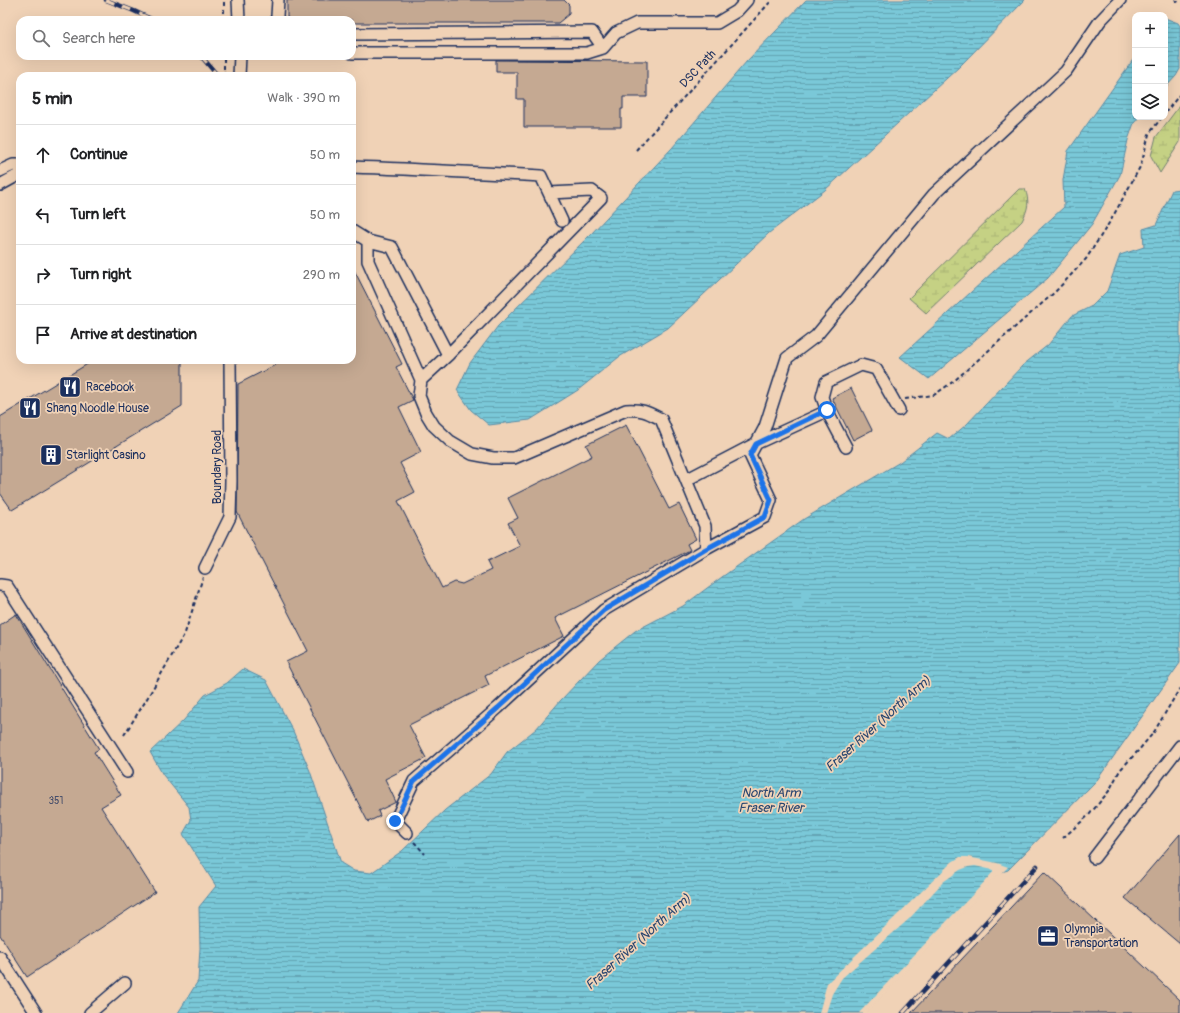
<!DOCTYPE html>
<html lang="en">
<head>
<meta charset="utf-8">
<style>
  body { margin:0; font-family:Pangolin,sans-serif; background:#f2f2f2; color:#202124 }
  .controls { position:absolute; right:12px; top:12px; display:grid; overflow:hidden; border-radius:8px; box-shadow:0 4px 16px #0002 }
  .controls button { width:36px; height:36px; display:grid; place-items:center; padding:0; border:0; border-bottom:1px solid #e0e0e0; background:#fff; color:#202124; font:20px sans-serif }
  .stop { position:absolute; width:12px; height:12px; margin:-9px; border:3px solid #1a73e8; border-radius:50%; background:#fff }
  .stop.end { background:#1a73e8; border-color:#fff; box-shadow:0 1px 4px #0008 }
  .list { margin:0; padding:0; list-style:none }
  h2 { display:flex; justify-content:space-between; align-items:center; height:52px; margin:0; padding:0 16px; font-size:17px }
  h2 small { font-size:13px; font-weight:400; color:#757577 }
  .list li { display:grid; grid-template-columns:26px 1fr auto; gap:12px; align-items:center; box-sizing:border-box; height:60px; padding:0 16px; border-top:1px solid #e0e0e0 }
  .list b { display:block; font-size:15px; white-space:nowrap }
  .list em { font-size:13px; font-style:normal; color:#757577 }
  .icon { flex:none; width:22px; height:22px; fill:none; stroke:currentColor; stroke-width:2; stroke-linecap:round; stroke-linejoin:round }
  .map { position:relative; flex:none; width:1180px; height:1013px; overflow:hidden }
  .search { position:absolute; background:#fff; box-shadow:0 4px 16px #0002; left:16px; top:16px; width:340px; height:44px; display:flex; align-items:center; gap:10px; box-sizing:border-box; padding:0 14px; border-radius:12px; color:#757577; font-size:15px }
  .panel { position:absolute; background:#fff; box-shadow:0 4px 16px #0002; left:16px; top:72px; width:340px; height:292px; border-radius:12px }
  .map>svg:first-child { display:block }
</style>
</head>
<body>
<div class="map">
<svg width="1180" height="1013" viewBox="0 0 1180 1013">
  <defs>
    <pattern id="wetland-marsh" width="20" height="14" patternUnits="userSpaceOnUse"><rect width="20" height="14" fill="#c5d184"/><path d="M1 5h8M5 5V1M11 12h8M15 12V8" fill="none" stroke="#a9b474"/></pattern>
    <pattern id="water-rules" width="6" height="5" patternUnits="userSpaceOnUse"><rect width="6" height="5" fill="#7ac8d8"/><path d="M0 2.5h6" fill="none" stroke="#63a3b2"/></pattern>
  </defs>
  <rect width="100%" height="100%" fill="#f0d2b6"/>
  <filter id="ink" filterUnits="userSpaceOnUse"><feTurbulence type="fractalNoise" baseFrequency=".025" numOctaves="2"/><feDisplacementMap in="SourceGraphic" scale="8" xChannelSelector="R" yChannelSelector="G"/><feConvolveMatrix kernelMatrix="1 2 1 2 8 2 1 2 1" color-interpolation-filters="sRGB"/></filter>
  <g filter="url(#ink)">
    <path fill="url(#wetland-marsh)" stroke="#708071" d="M1180 105V142L1160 173 1151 156 1156 137Z
      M1019 189H1025C1030 202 1028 209 1022 221L926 313 909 298Z"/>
    <path fill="url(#water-rules)" stroke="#548ba7" d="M806 0H1025L959 67 825 190 769 233 668 328 619 357 578 390 530 420 489 425 471 410 457 390 470 363 498 326 591 234 672 148 747 61Z
      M1165 18 1178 23 1180 26V69L1176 76 1165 88Z
      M1135 57V117H1139L1134 123 1128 140 1120 175 1092 224 1048 278 929 379 900 357 1064 207 1063 180 1068 151Z
      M1180 189V663L1097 780 1008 870 995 874 863 1013H178L198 981 200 948 199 907 216 886 183 834 191 820 189 807 163 775 150 752 184 720 205 695 227 683 243 669 266 680 293 731 310 771 341 863 354 871 371 873 402 851 445 810 491 774 507 752 536 729 561 700 599 660 635 631 683 606 722 577 804 519 900 462 937 433 949 439 966 425 1023 365 1048 345 1072 316 1092 306 1107 291 1120 255 1144 247 1143 229 1156 225 1172 190Z"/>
    <path fill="#f0d2b6" d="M960 857H968L997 863 1008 867 1001 874 996 875 984 890 920 955 865 1013H859L889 981 978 889 993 872V870L975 866 968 867 960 870 943 882 909 919 842 978 832 994 826 1013H819L827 983 952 862Z"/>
    <path fill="#c5a992" stroke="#1b2f5e" d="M287 0H564L569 5V14L558 23H352V20H291L287 17Z
      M496 60 647 61V97H623V109H621V127H524V99H517V72H496Z
      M352 266 402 364 396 367 413 400 399 407 421 452 400 463 415 492 398 501 442 588 454 582 462 584 491 570 487 562 520 546 508 523 518 518 508 498 592 456 586 445 626 425 669 509 679 504 696 539 687 544 690 550 555 618 564 636 485 676 489 685 409 725 426 758 385 779 396 802 378 811 380 816 368 822 286 662 308 651 237 512 238 384 285 360H352Z
      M94 360H182V406L12 510 0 493V417Z
      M851 388 872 430 853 440 832 398Z
      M16 614 99 749 94 752 121 795 101 807 155 892 27 977 0 935V625Z
      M1180 834V944L1125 898Z
      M1044 872 1180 1000V1013H911Z"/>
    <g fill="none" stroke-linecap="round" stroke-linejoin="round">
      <g stroke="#1b2f5e" stroke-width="14">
        <path id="minor" d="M238 0 239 20
          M278 0 277 16 278 20
          M352 34 592 32 603 48
          M352 53H587L603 48 616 33 637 23H717L737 11 747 0
          M239 76 240 56
          M352 167C415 169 478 173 541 176L562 221
          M0 171 13 165H20
          M0 185 20 174
          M352 231 368 241 392 247 448 355
          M368 241V261L421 380
          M846 447 827 411 822 397 826 382 861 365 876 369 899 410
          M686 480 755 444 827 411
          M706 549 765 517 771 500 750 455 765 427 787 358 816 336 934 194 1066 71 1100 21 1120 0
          M205 568 230 517 231 481 230 360
          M0 585 7 586 127 772
          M407 833 395 821 414 781 498 708 604 610 706 549 705 526 661 419C647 412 642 409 626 410L514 458H493L472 454 450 441 434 426 426 413 419 396 421 380 448 355 601 198 592 191 549 193
          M1094 858 1180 746
          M0 957 36 1013
          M90 1013 125 983"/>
      </g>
      <path stroke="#1b2f5e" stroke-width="2" stroke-dasharray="4 3" stroke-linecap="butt" d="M1175 0 1180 3
        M224 20V0
        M224 76V56
        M1165 113 1180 94
        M636 150 772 0
        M905 399 934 395 954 381 1055 292 1086 259 1111 220 1140 167 1144 154 1149 134 1162 117
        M124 735 145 702 185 633 203 577
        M1063 838 1089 815 1109 791 1120 770 1138 751 1154 732 1180 688
        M414 842 425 854"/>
      <use href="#minor" stroke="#f0d2b6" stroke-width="11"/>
      <g stroke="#1b2f5e" stroke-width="4.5">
        <path id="rail" d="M106 0 134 11 153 20
          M201 56 218 76
          M903 1013 1037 866"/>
      </g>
      <use href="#rail" stroke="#f0d2b6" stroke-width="3" stroke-dasharray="9" stroke-linecap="butt"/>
    </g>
  </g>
  <g fill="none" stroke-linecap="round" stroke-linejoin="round" filter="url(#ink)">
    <path stroke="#1a73e8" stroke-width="5" d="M395 821 414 781 498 708 604 610 706 549 765 517 771 500 750 455 756 444 827 410"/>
  </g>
  <defs>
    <g id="restaurant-square" transform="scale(1.15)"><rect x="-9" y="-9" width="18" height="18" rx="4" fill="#1b2f5e" stroke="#f0d2b6"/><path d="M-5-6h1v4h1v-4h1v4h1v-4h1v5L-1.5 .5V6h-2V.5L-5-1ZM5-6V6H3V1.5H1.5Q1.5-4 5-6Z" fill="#fff"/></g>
    <g id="building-square" transform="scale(1.15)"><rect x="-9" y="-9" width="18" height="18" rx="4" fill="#1b2f5e" stroke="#f0d2b6"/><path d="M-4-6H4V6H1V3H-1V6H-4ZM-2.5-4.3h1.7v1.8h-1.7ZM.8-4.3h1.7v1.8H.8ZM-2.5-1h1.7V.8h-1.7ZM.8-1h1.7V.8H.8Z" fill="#fff"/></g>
    <g id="office-square" transform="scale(1.15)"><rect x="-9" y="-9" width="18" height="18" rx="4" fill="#1b2f5e" stroke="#f0d2b6"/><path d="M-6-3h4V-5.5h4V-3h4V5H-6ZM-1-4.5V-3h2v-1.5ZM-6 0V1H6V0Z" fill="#fff"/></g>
  </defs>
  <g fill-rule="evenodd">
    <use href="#restaurant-square" x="70" y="387"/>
    <use href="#restaurant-square" x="30" y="408"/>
    <use href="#building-square" x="51" y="455"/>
    <use href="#office-square" x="1048" y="936"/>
  </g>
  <g text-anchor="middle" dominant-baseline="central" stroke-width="3.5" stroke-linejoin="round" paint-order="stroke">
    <g font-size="10" fill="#464e6b">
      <text x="56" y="801">351</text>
    </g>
    <g font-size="12" fill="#1b2f5e" stroke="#f0d2b6">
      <text transform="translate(698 69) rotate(-47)">DSC Path</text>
      <text transform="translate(217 467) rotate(-90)">Boundary Road</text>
    </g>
    <g font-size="12" fill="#1b2f5e" stroke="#f0d2b6" text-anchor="start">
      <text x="86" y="387">Racebook</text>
      <text x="46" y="408">Shang Noodle House</text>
      <text x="66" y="455">Starlight Casino</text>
      <text x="1064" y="929">Olympia<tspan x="1064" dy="14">Transportation</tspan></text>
    </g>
    <g font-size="13" font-style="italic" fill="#294670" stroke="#f0d2b6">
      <text transform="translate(878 724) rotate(-42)">Fraser River (North Arm)</text>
      <text x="771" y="793">North Arm<tspan x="771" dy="15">Fraser River</tspan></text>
      <text transform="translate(638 942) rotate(-42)">Fraser River (North Arm)</text>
    </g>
  </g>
</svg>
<div class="controls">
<button>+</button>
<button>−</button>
<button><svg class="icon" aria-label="layers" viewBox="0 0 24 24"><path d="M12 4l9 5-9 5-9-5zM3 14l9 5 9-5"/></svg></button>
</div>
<div class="stop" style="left:827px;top:410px"></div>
<div class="stop end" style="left:395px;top:821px"></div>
<div class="search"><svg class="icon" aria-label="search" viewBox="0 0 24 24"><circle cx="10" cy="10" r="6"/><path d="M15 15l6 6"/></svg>Search here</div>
<section class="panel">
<h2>5 min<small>Walk · 390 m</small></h2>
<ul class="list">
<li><svg class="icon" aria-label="ahead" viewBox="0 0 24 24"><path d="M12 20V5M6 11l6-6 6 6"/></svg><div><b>Continue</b></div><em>50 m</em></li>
<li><svg class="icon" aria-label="left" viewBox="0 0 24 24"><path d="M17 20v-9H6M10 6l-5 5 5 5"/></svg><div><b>Turn left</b></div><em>50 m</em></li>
<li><svg class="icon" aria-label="right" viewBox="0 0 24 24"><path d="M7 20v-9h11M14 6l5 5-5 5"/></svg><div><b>Turn right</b></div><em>290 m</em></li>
<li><svg class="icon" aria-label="arrive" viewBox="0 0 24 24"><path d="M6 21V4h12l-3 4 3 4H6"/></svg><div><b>Arrive at destination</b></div></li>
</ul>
</section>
</div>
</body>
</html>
